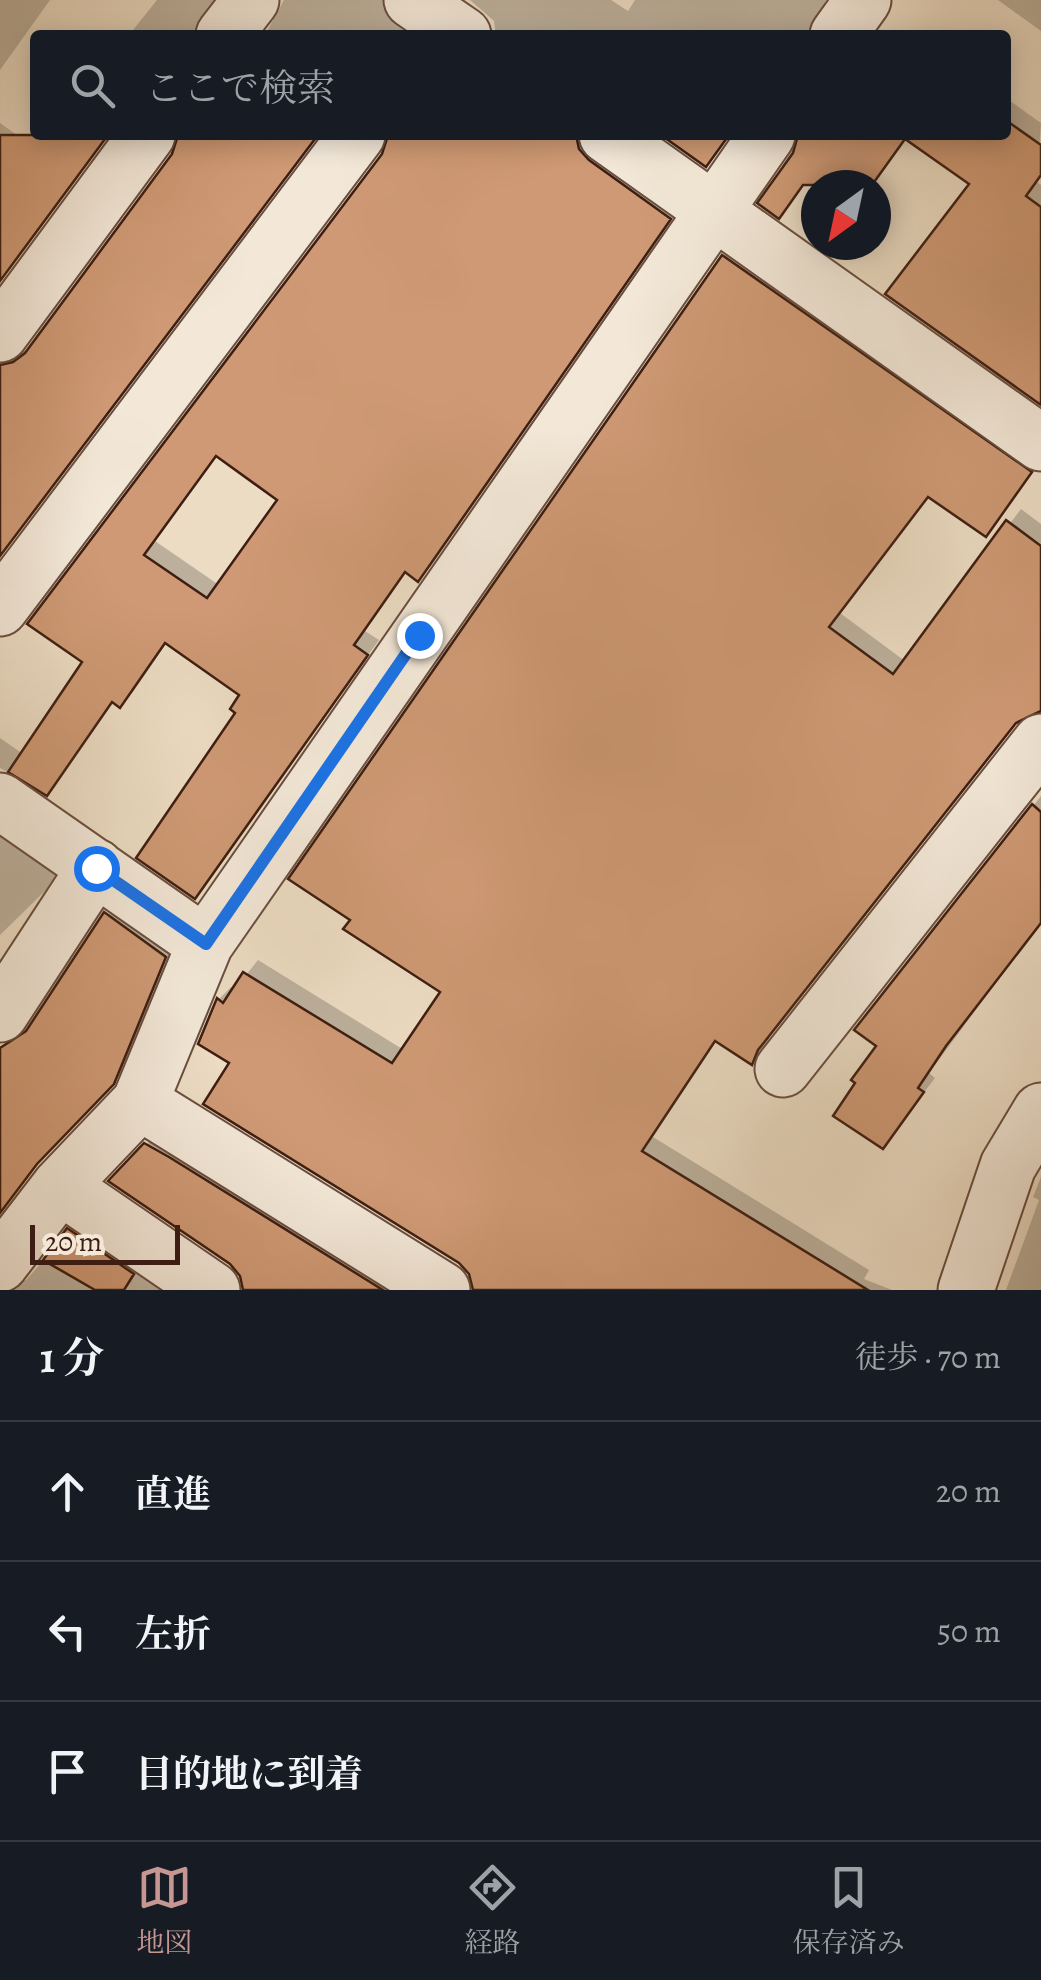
<!DOCTYPE html>
<html lang="ja">
<head>
<meta charset="utf-8">
<style>
  body { margin:0; font-family:Alegreya,"Noto Serif JP",serif; background:#20242c; color:#f1f3f6 }
  .compass { position:absolute; left:801px; top:170px; width:90px; height:90px; border-radius:50%; background:#171b24; box-shadow:0 5px 25px #0003; rotate:213deg }
  .scale { position:absolute; left:30px; bottom:25px; width:150px; box-sizing:border-box; padding-left:10px; border:5px solid #3e1e12; border-top:0; font-size:28px; line-height:35px; white-space:nowrap; color:#3e1e12; -webkit-text-stroke:8px #f3e8d8; paint-order:stroke }
  .stop { position:absolute; width:30px; height:30px; margin:-22px; border:8px solid #1a73e8; border-radius:50%; background:#fff }
  .stop.end { background:#1a73e8; border-color:#fff; box-shadow:0 2px 10px #0008 }
  .list { margin:0; padding:0; list-style:none }
  h2 { display:flex; justify-content:space-between; align-items:center; height:130px; margin:0; padding:0 40px; font-size:42px }
  h2 small { font-size:32px; font-weight:400; color:#9ea1a6 }
  .list li { display:grid; grid-template-columns:65px 1fr auto; gap:30px; align-items:center; box-sizing:border-box; height:140px; padding:0 40px; border-top:2px solid #363941 }
  .list b { display:block; font-size:38px; white-space:nowrap }
  .list em { font-size:32px; font-style:normal; color:#9ea1a6 }
  .icon { flex:none; width:55px; height:55px; fill:none; stroke:currentColor; stroke-width:2; stroke-linecap:round; stroke-linejoin:round }
  .map { position:relative; flex:none; width:1041px; height:1290px; overflow:hidden }
  .search { position:absolute; background:#171b24; box-shadow:0 5px 25px #0003; left:30px; right:30px; top:30px; height:110px; display:flex; align-items:center; gap:25px; box-sizing:border-box; padding:0 35px; border-radius:10px; color:#9ea1a6; font-size:38px }
  .sheet { height:550px; background:#171b24 }
  nav { display:flex; justify-content:space-around; align-items:center; box-sizing:border-box; height:140px; border-top:2px solid #363941; background:#171b24; font-size:28px; color:#9ea1a6 }
  nav a { display:grid; justify-items:center; gap:5px }
  nav .on { color:#c59692 }
  .map>svg:first-child { display:block }
</style>
</head>
<body>
<div class="map">
<svg width="1041" height="1290" viewBox="0 0 1041 1290">
  <rect width="100%" height="100%" fill="#ecdcc3"/>
  <filter id="stains"><feTurbulence type="fractalNoise" baseFrequency=".002" numOctaves="4"/><feColorMatrix values="0 0 0 0 .2 0 0 0 0 .09 0 0 0 0 .02 0 0 0 .5 -.17"/></filter>
  <radialGradient id="worn" r=".72"><stop offset=".6" stop-color="#630" stop-opacity="0"/><stop offset="1" stop-color="#630" stop-opacity=".3"/></radialGradient>
  <path fill="#0003" fill-rule="evenodd" d="M0 0H50L0 70Z
    M157 0H215L205 15 209 35H129Z
    M284 0H397L443 35H265Z
    M470 0H611L628 11 635 0H826L819 16 823 35H496L494 21Z
    M998 0H1041V31Z
    M1006 98 1041 123 1037 182 1041 185V402L972 183 907 138 870 185H838L815 169 779 216 761 203 800 135H1006Z
    M0 123 38 150 50 135H109L0 282Z
    M180 135H318L0 557V349L27 351 174 155Z
    M390 135H592L682 205 431 566 418 579 407 571 365 631 379 640 194 895 243 695 167 642 133 692 120 705 114 701 47 793 0 768V738L23 754 86 662 31 623 384 155ZM218 454 280 499 219 585 155 541Z
    M737 243 1041 461 986 534 930 495 840 613 905 661 1021 509 1041 524V709L1022 715 771 1034 765 1049 752 1062 717 1040 653 1137 869 1270 864 1279 892 1290H476L471 1273 233 1063 201 1043 219 999 231 987 235 989 258 960 404 1050 443 991 724 256Z
    M1041 796V922L929 1073 935 1078 883 1146 880 1045 858 1029Z
    M0 814 63 863 45 891 0 935Z
    M119 900 177 943 126 1068 48 1150 0 1213V1052L35 1023Z
    M159 1132 416 1290H245L242 1275 232 1263 112 1181Z
    M1041 1177V1290H1006L1039 1200 1033 1197Z
    M82 1217 189 1290H0L9 1283 26 1280Z"/>
  <path fill="#ce9974" stroke="#3e1e12" stroke-width="2.5" fill-rule="evenodd" d="M1007 121 1041 145V175L1026 196 1041 207V405L885 294 969 184 905 139 872 185H803L779 219 757 203 793 153 798 135H1006Z
    M0 135H108L0 281Z
    M178 135H318L0 556V365L13 362 25 353 172 154Z
    M388 135H576L579 149 589 160 671 219 418 582 405 572 354 645 368 655 195 899 136 858 235 713 230 709 239 695 165 643 120 708 112 702 47 796 8 772 82 662 27 624 382 154ZM216 456 277 500 207 598 144 555Z
    M661 135H729L706 167Z
    M722 255 1032 472 986 537 928 497 829 627 893 674 1006 520 1041 546V711L1016 723 758 1050 752 1065 715 1041 642 1151 868 1290H473L469 1274 459 1263 203 1104 229 1063 198 1044 217 998 223 1003 243 972 392 1063 440 992 343 929 350 920 288 879Z
    M1032 804 1041 812V923L946 1046 918 1088 924 1092 883 1149 833 1116 855 1083 851 1080 876 1046 854 1030Z
    M104 912 166 957 114 1084 37 1164 0 1213V1048L26 1031Z
    M144 1143 169 1157 383 1290H243L240 1276 230 1264 108 1181Z
    M67 1228 134 1274 124 1290H95L43 1260Z"/>
  <g fill="none" stroke-linecap="round" stroke-linejoin="round">
    <g stroke="#6a4e3e" stroke-width="59">
      <path id="street" d="M412 0 463 35
        M224 35 251 0
        M838 35 863 0
        M607 135 1041 443
        M0 334 147 135
        M0 608 357 135
        M0 801 205 944
        M0 1014 96 867
        M783 1069 1041 742
        M140 1102 442 1290
        M60 1186 212 1290
        M0 1264 60 1186 140 1102 205 944 767 135
        M966 1290 1008 1166 1041 1111"/>
    </g>
    <use href="#street" stroke="#f3e8d8" stroke-width="55"/>
  </g>
  <g fill="none" stroke-linecap="round" stroke-linejoin="round">
    <path stroke="#1a73e8" stroke-width="12" d="M96 868 206 944 419 635"/>
  </g>
  <rect width="100%" height="100%" filter="url(#stains)"/>
  <rect width="100%" height="100%" fill="url(#worn)"/>
</svg>
<svg class="compass" viewBox="-18 -18 36 36"><path d="M0-13l5 13h-10z" fill="#e53935"/><path d="M0 13l5-13h-10z" fill="#9ea1a6"/></svg>
<div class="scale">20 m</div>
<div class="stop" style="left:96px;top:868px"></div>
<div class="stop end" style="left:419px;top:635px"></div>
<div class="search"><svg class="icon" aria-label="search" viewBox="0 0 24 24"><circle cx="10" cy="10" r="6"/><path d="M15 15l6 6"/></svg>ここで検索</div>
</div>
<section class="sheet">
<h2>1 分<small>徒歩 · 70 m</small></h2>
<ul class="list">
<li><svg class="icon" aria-label="ahead" viewBox="0 0 24 24"><path d="M12 20V5M6 11l6-6 6 6"/></svg><div><b>直進</b></div><em>20 m</em></li>
<li><svg class="icon" aria-label="left" viewBox="0 0 24 24"><path d="M17 20v-9H6M10 6l-5 5 5 5"/></svg><div><b>左折</b></div><em>50 m</em></li>
<li><svg class="icon" aria-label="arrive" viewBox="0 0 24 24"><path d="M6 21V4h12l-3 4 3 4H6"/></svg><div><b>目的地に到着</b></div></li>
</ul>
</section>
<nav>
<a class="on"><svg class="icon" aria-label="map" viewBox="0 0 24 24"><path d="M3 6l6-2 6 2 6-2v14l-6 2-6-2-6 2zM9 4v14M15 6v14"/></svg>地図</a>
<a><svg class="icon" aria-label="directions" viewBox="0 0 24 24"><path d="M12 3l9 9-9 9-9-9zM9 14v-3h6M13 9l2 2-2 2"/></svg>経路</a>
<a><svg class="icon" aria-label="saved" viewBox="0 0 24 24"><path d="M7 4h10v16l-5-4-5 4z"/></svg>保存済み</a>
</nav>
</body>
</html>
